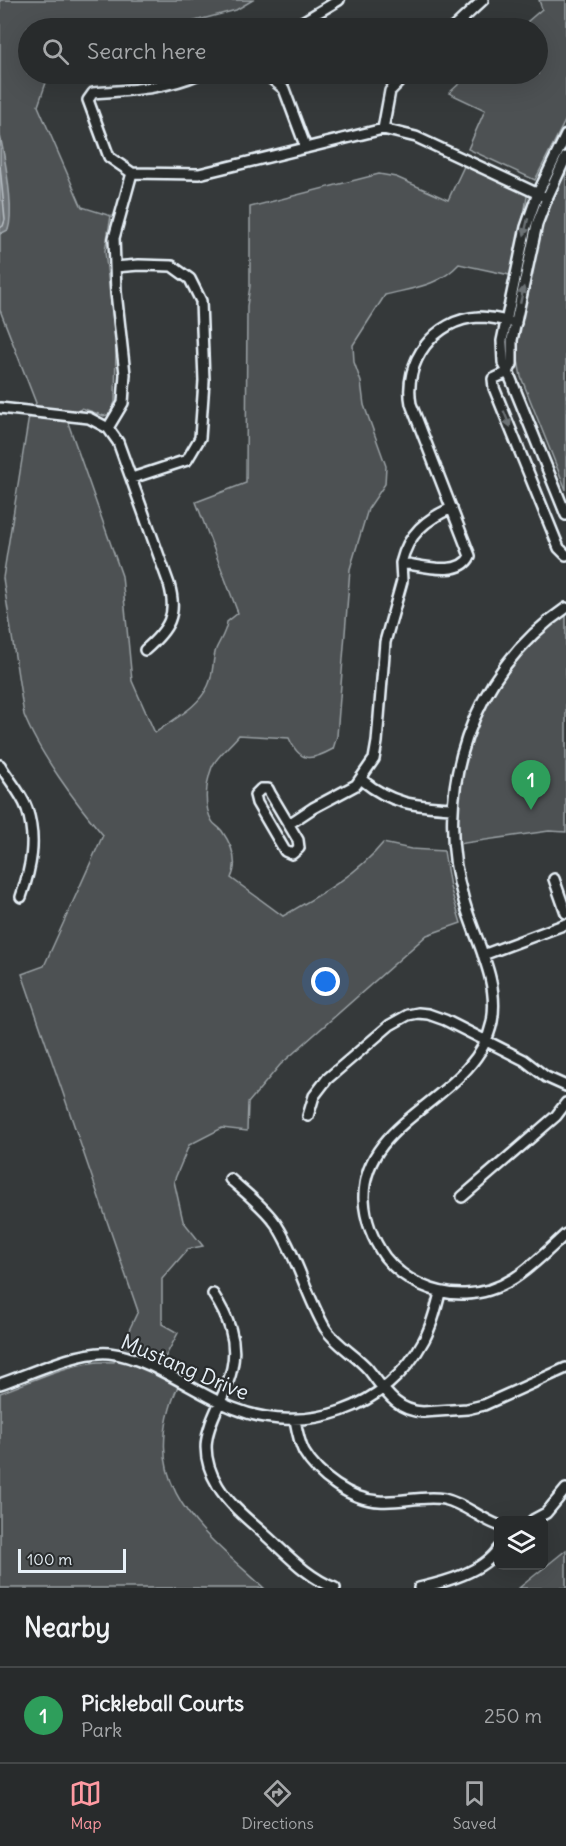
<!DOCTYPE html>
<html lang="en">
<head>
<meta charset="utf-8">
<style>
  body { margin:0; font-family:Delius,sans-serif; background:#343738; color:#f1f3f6 }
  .controls { position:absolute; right:18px; bottom:18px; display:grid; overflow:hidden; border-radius:9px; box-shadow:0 6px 24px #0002 }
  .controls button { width:54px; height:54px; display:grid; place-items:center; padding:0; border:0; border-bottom:2px solid #444748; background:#282b2c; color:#f1f3f6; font:30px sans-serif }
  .scale { position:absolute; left:18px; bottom:15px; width:108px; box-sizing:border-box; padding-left:6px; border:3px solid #e8f1f8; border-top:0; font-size:16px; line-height:21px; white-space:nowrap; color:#e8f1f8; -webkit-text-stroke:4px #2a2d2e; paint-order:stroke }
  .you { position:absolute; left:326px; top:982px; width:21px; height:21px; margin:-15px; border:4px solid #fff; border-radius:50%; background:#1a73e8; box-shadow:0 0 0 9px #1a73e833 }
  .badge { display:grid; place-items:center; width:39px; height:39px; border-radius:50%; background:#ff9aa2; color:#fff; font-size:20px; font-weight:700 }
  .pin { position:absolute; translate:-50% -50px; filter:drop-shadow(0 2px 3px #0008) }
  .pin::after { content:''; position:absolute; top:32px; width:21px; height:18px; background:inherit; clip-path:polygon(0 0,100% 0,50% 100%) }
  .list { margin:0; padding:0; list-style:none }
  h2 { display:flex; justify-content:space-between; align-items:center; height:78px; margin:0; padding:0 24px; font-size:26px }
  h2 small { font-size:20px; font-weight:400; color:#a5a7a9 }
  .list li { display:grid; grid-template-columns:39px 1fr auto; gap:18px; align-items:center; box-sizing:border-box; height:96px; padding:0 24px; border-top:2px solid #444748 }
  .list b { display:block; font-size:22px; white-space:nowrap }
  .list p { margin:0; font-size:20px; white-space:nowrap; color:#a5a7a9 }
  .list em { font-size:20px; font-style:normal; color:#a5a7a9 }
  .icon { flex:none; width:33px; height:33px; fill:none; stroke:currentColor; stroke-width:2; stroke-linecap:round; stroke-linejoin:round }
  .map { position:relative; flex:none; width:566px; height:1588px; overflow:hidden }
  .search { position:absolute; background:#282b2c; box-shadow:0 6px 24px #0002; left:18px; right:18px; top:18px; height:66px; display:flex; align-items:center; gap:15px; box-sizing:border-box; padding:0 21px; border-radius:33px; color:#a5a7a9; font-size:22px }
  .sheet { height:174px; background:#282b2c }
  nav { display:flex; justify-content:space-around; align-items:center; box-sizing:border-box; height:84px; border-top:2px solid #444748; background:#282b2c; font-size:16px; color:#a5a7a9 }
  nav a { display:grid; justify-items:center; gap:3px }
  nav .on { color:#ff9aa2 }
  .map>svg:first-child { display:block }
</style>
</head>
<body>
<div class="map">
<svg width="566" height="1588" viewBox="0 0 566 1588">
  <rect width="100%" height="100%" fill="#35393a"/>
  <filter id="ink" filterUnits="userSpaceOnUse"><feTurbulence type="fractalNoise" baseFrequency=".0167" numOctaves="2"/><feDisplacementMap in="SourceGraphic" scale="12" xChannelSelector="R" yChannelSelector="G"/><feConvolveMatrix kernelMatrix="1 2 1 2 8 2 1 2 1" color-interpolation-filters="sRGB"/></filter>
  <g filter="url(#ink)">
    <path fill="#4d5152" stroke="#9aa1a5" stroke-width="1.5" d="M0 0H253L236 10 169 28H28V74H49L38 106 80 203 82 207 111 216 105 251 116 346 115 402 110 414 104 416 82 408 67 420 122 576 132 681 155 733C174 718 197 709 208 686 214 674 212 661 216 649 220 640 226 632 227 622L238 613 196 502 246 483 247 306 250 286V207L379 174 396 177 448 200 466 162 527 192C529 198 513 262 510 275L459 264C439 286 413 288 385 295L353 345 354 362 361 382 364 405 386 466 385 484 368 509 350 569 337 736 333 749C311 761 300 763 289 738L239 735C231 745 217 756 212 767 206 783 203 806 212 821 214 825 219 827 222 831 231 844 239 862 231 878L283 916C318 896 357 875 383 843L411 849 444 851 450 887 461 923 427 935 280 1065 248 1103 247 1131 222 1128 189 1145 174 1181 183 1221 203 1246 188 1249 162 1279V1324L178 1333 162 1363 156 1361 151 1372 178 1386C136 1485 199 1528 264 1588H0V1393C36 1380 75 1359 114 1362L138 1311 22 974 44 966 103 835C76 803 39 753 24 715L3 578 29 416 36 403 0 310Z
      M539 0H566V119L535 180 468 149 485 110 449 93 470 74H538V28H520L542 9Z
      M566 167V490L521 377 517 355 519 332 543 220Z
      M566 613V832L549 831 458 844C454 744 490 676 566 613Z
      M566 1550V1588H519Z"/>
    <path fill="#707579" stroke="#a0a7ac" stroke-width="1.5" d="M0 135C5 159 15 208 8 230L0 234Z"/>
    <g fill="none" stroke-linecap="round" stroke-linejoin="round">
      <path stroke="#b8bfc5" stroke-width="1.5" d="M0 165 5 220 3 226 0 228"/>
      <g stroke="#e8f1f8" stroke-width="14">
        <path id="minor" d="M292 28 339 0
          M453 28 483 0
          M266 74 284 89 306 148
          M383 129 390 91 407 74
          M566 135 538 193 526 227 502 341 503 362 508 372 566 515
          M132 173 199 174 383 129 416 137 547 198
          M132 173 109 157 88 100 93 93C129 90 165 89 199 74
          M115 267 139 265 172 266 190 279 201 301 204 381 200 438 187 460 132 478
          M508 372 512 364V340L537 224 547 198 566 157
          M508 372 493 379 494 388 559 548 566 555
          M0 408 89 418 108 428 118 442 169 584C178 615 169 629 145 650
          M108 428 123 403 125 374 116 292 114 238 132 173
          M401 563C408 534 426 519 452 508
          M566 608C471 672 431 792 464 901 475 940 500 980 492 1022 476 1100 362 1116 364 1199 365 1220 373 1240 385 1257 404 1281 435 1295 465 1294 509 1293 536 1261 566 1234
          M0 765C8 779 22 794 27 809 37 840 31 868 21 897
          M362 780C391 804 415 806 452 808
          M261 789H268L270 793 298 840 299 848 292 854 285 851 257 803 255 795Z
          M289 824 313 808 356 785 374 759 377 742 385 642 402 581 401 563C420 565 460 578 470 556L411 404C403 362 434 319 479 317 491 317 504 320 516 323
          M554 879 566 913
          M483 955 566 924
          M308 1116 314 1096 327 1079 390 1025 408 1015 418 1013 428 1014 445 1020 524 1060 546 1077 566 1086
          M230 1179C246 1193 264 1207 276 1224 297 1256 306 1295 325 1328 336 1345 355 1354 368 1369 384 1389 395 1411 423 1412L467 1409 484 1405 566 1368
          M462 1197 556 1116 566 1103
          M213 1294C228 1317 238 1340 232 1368 223 1412 188 1436 218 1486 229 1504 246 1518 262 1532 285 1552 306 1577 335 1588
          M0 1384C29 1374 80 1350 109 1353 149 1357 195 1393 233 1408 305 1437 387 1409 424 1340 432 1325 436 1309 440 1293
          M295 1420C297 1431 299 1442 304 1452 318 1476 351 1500 379 1501 401 1503 423 1495 444 1499 465 1504 479 1518 498 1525
          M533 1520 546 1513 566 1489
          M419 1588C445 1582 483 1572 498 1549"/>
      </g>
      <use href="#minor" stroke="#2a2d2e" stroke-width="9"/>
    </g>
    <defs><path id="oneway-solid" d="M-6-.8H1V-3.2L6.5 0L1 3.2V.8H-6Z" transform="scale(1.5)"/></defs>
    <g fill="#6c7275">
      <use href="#oneway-solid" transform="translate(526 227) rotate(103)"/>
      <use href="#oneway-solid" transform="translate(522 295) rotate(-78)"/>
      <use href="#oneway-solid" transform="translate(507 419) rotate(68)"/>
    </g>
  </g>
  <g text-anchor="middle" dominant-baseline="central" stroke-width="4.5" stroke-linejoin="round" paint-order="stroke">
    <g font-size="21" fill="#e8f1f8" stroke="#2a2d2e">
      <text transform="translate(185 1367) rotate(23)">Mustang Drive</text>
    </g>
  </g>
</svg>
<div class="controls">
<button><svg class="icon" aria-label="layers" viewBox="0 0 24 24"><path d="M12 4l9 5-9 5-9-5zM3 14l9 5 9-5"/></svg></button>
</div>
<div class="scale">100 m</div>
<div class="you"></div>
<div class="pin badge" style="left:531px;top:810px;background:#2e9e5b">1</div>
<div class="search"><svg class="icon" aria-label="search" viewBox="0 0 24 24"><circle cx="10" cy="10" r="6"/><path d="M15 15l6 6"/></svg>Search here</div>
</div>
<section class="sheet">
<h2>Nearby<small></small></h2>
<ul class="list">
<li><span class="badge" style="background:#2e9e5b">1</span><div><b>Pickleball Courts</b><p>Park</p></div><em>250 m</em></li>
</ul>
</section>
<nav>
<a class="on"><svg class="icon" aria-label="map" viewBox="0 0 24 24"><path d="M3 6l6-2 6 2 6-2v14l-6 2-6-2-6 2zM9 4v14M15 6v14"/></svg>Map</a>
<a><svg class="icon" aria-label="directions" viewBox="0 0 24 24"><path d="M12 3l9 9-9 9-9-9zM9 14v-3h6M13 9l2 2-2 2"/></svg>Directions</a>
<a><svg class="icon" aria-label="saved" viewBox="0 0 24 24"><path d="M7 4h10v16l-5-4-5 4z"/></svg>Saved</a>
</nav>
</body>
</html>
